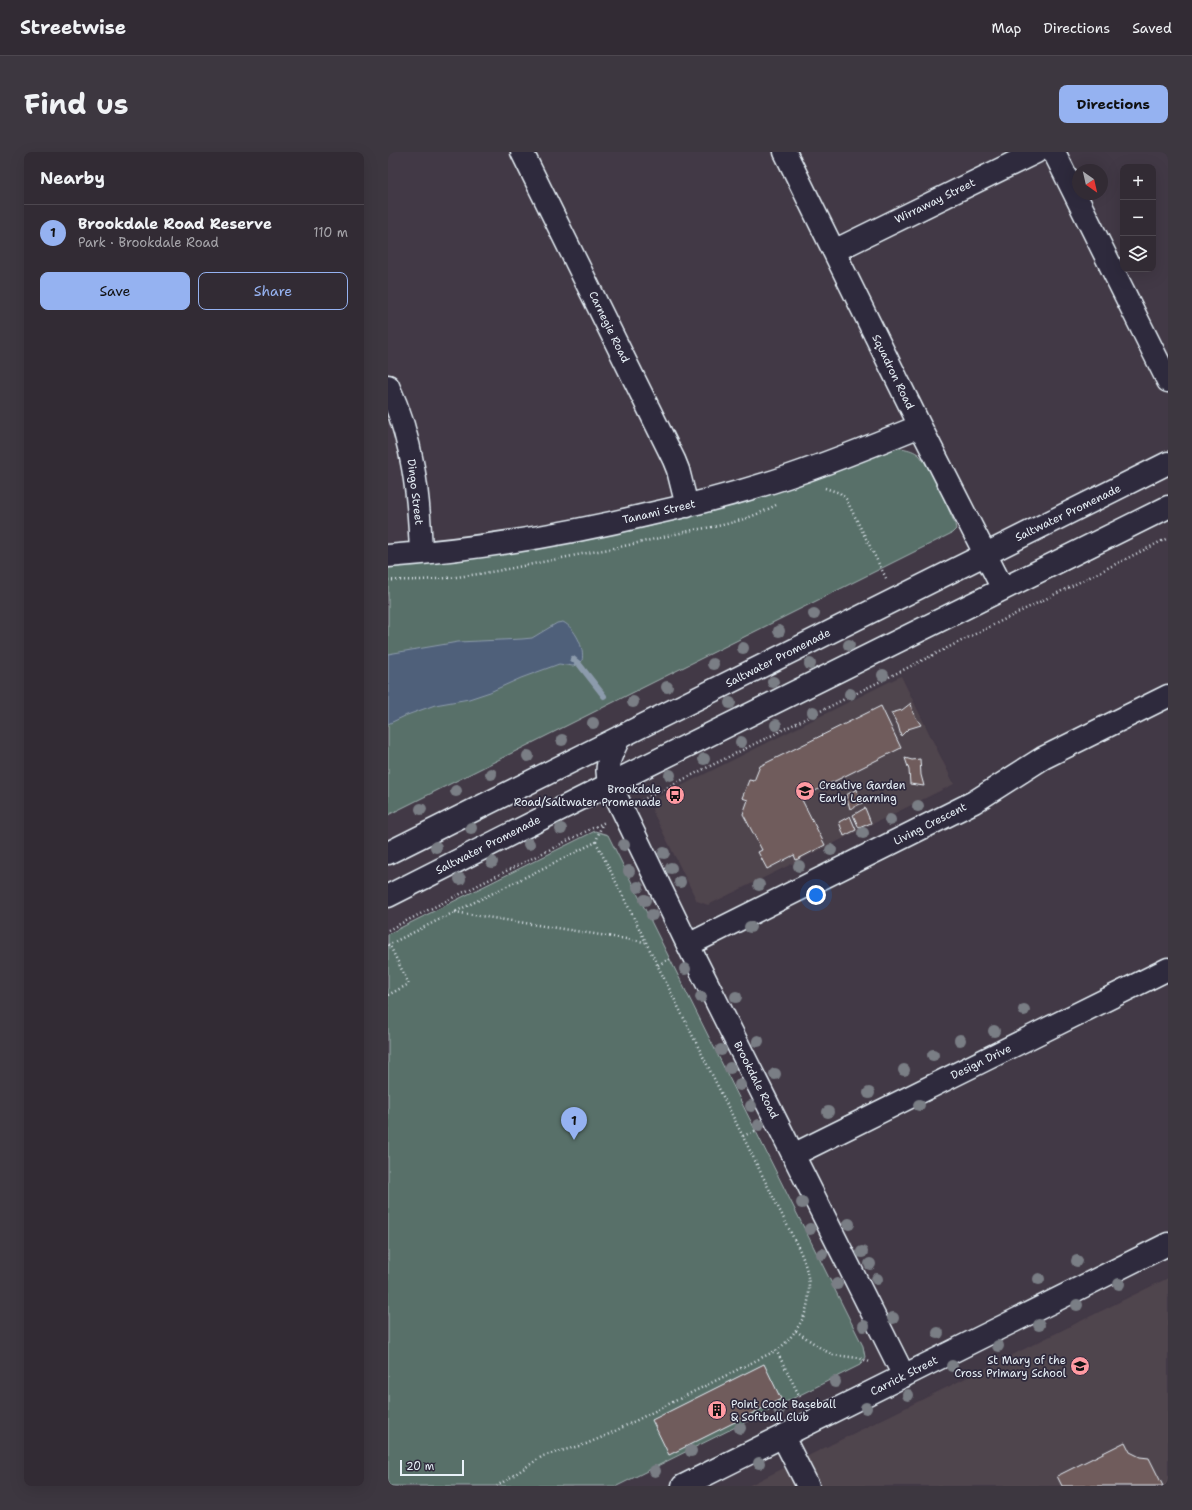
<!DOCTYPE html>
<html lang="en">
<head>
<meta charset="utf-8">
<style>
  body { margin:0; font-family:"Shantell Sans",sans-serif; background:#3d3740; color:#f1f3f6 }
  .controls { position:absolute; right:12px; top:12px; display:grid; overflow:hidden; border-radius:8px; box-shadow:0 4px 16px #0002 }
  .controls button { width:36px; height:36px; display:grid; place-items:center; padding:0; border:0; border-bottom:1px solid #4d474f; background:#322b34; color:#f1f3f6; font:20px sans-serif }
  .compass { position:absolute; left:684px; top:12px; width:36px; height:36px; border-radius:50%; background:#322b34; box-shadow:0 4px 16px #0002; rotate:146deg }
  .scale { position:absolute; left:12px; bottom:10px; width:64px; box-sizing:border-box; padding-left:4px; border:2px solid #e8f1f8; border-top:0; font-size:11px; line-height:14px; white-space:nowrap; color:#e8f1f8; -webkit-text-stroke:3px #2f2a3d; paint-order:stroke }
  .you { position:absolute; left:428px; top:743px; width:14px; height:14px; margin:-10px; border:3px solid #fff; border-radius:50%; background:#1a73e8; box-shadow:0 0 0 6px #1a73e833 }
  .badge { display:grid; place-items:center; width:26px; height:26px; border-radius:50%; background:#95b2f1; color:#111; font-size:13px; font-weight:700 }
  .pin { position:absolute; translate:-50% -33px; filter:drop-shadow(0 1px 2px #0008) }
  .pin::after { content:''; position:absolute; top:21px; width:14px; height:12px; background:inherit; clip-path:polygon(0 0,100% 0,50% 100%) }
  .list { margin:0; padding:0; list-style:none }
  h2 { display:flex; justify-content:space-between; align-items:center; height:52px; margin:0; padding:0 16px; font-size:17px }
  h2 small { font-size:13px; font-weight:400; color:#a8a7ac }
  .list li { display:grid; grid-template-columns:26px 1fr auto; gap:12px; align-items:center; box-sizing:border-box; height:56px; padding:0 16px; border-top:1px solid #4d474f }
  .list b { display:block; font-size:15px; white-space:nowrap }
  .list p { margin:0; font-size:13px; white-space:nowrap; color:#a8a7ac }
  .list em { font-size:13px; font-style:normal; color:#a8a7ac }
  .actions { display:flex; gap:8px; padding:12px 16px }
  .actions a { flex:1; padding:9px 0; border:1px solid #95b2f1; border-radius:8px; text-align:center; font-size:14px; color:#95b2f1 }
  .actions .main { background:#95b2f1; color:#111 }
  .icon { flex:none; width:22px; height:22px; fill:none; stroke:currentColor; stroke-width:2; stroke-linecap:round; stroke-linejoin:round }
  .map { position:relative; flex:none; width:780px; height:1334px; overflow:hidden; border-radius:8px }
  header { display:flex; align-items:center; gap:24px; box-sizing:border-box; height:56px; padding:0 20px; background:#322b34; border-bottom:1px solid #4d474f }
  header strong { font-size:19px }
  nav { display:flex; gap:22px; margin-inline-start:auto; font-size:14px }
  .intro { display:flex; align-items:center; justify-content:space-between; box-sizing:border-box; height:96px; padding:0 24px }
  h1 { margin:0; font-size:28px }
  .button { padding:10px 18px; border-radius:8px; background:#95b2f1; color:#111; font-size:14px; font-weight:700 }
  main { display:flex; gap:24px; padding:0 24px }
  aside { flex:1; background:#322b34; border-radius:8px; box-shadow:0 4px 16px #0002 }
  .map>svg:first-child { display:block }
</style>
</head>
<body>
<header>
<strong>Streetwise</strong>
<nav><a>Map</a><a>Directions</a><a>Saved</a></nav>
</header>
<div class="intro"><h1>Find us</h1><a class="button">Directions</a></div>
<main>
<aside>
<h2>Nearby<small></small></h2>
<ul class="list">
<li><span class="badge">1</span><div><b>Brookdale Road Reserve</b><p>Park · Brookdale Road</p></div><em>110 m</em></li>
</ul>
<div class="actions"><a class="main">Save</a><a>Share</a></div>
</aside>
<div class="map">
<svg width="780" height="1334" viewBox="0 0 780 1334">
  <rect width="100%" height="100%" fill="#423946"/>
  <filter id="ink" filterUnits="userSpaceOnUse"><feTurbulence type="fractalNoise" baseFrequency=".025" numOctaves="2"/><feDisplacementMap in="SourceGraphic" scale="8" xChannelSelector="R" yChannelSelector="G"/><feConvolveMatrix kernelMatrix="1 2 1 2 8 2 1 2 1" color-interpolation-filters="sRGB"/></filter>
  <g filter="url(#ink)">
    <path fill="#50444d" d="M513 524 566 632 320 753 309 749 264 658 269 646Z
      M780 1126V1334H360L426 1301Z"/>
    <path fill="#596f69" stroke="#a0b0b0" d="M512 296C519 297 524 298 530 302 541 312 560 356 567 372L568 377 564 381 0 663V414C142 402 283 376 418 330 447 321 475 309 503 297Z
      M207 679 220 683 475 1194 477 1205 472 1213 229 1334H0V782Z"/>
    <path fill="#4f617a" stroke="#8c9bac" d="M175 470C187 476 197 496 194 509L191 512 185 514 171 512 133 526 102 540 81 547 47 553 19 563 0 572V502L70 490 134 487 144 486 169 471Z"/>
    <g fill="none" stroke-linecap="round" stroke-linejoin="round">
      <path stroke="#8c9bac" stroke-width="6" d="M185 507 191 512 216 544"/>
    </g>
    <path fill="#6f5c5c" stroke="#e8f1f8" d="M523 551 525 561 533 573 520 577 513 584 510 573 503 561 514 558Z
      M493 554 513 596 413 646 437 693 408 708 406 703 379 717 370 700 374 698 355 662 360 648 354 646 361 628 366 629 372 614Z
      M517 606 524 608 532 607 533 623 536 634 522 632 521 618Z
      M469 637 470 643 476 650 462 657 458 643Z
      M477 656 483 671 471 676 465 663Z
      M462 664 468 678 456 684 451 670Z
      M376 1212 393 1247 281 1303 264 1268Z
      M737 1290 742 1300 752 1305 761 1306 775 1334H674L669 1324Z"/>
    <g fill="none" stroke-linecap="round" stroke-linejoin="round">
      <g stroke="#e8f1f8" stroke-width="25">
        <path id="minor" d="M134 0 286 308 290 318 299 354
          M397 0 532 274 615 437
          M666 0 780 229
          M446 99 648 0
          M0 234C25 287 31 344 33 401
          M0 404C88 397 176 383 262 362 308 352 354 340 399 325 444 310 488 292 532 274
          M231 586C224 601 215 615 222 632L300 793 516 1224
          M0 701 780 311
          M0 744 222 632 780 355
          M300 793 586 650 655 606 780 544
          M405 1003 780 817
          M395 1285 420 1334
          M295 1334 780 1092"/>
      </g>
      <path stroke="#e8f1f8" stroke-width="2.5" stroke-dasharray="1 3" stroke-linecap="butt" d="M437 336 452 341 458 347 499 428
        M0 428C77 431 146 410 221 397 248 392 274 385 301 379 314 376 329 375 342 371 359 367 375 360 390 352
        M254 648 780 386
        M208 690 214 672
        M67 760 257 790
        M0 778 217 670
        M0 793 208 690 412 1099C429 1138 422 1169 391 1197L217 1284 198 1292 155 1304 109 1334
        M270 813 283 806
        M0 843 21 832 1 792
        M355 984 369 978
        M408 1179 434 1197 445 1203 471 1206 482 1210
        M388 1198 412 1245"/>
      <use href="#minor" stroke="#2f2a3d" stroke-width="22"/>
    </g>
    <g fill="#7a7e85">
      <circle cx="426" cy="462" r="6"/>
      <circle cx="391" cy="479" r="6"/>
      <circle cx="461" cy="493" r="6"/>
      <circle cx="355" cy="496" r="6"/>
      <circle cx="325" cy="512" r="6"/>
      <circle cx="422" cy="512" r="6"/>
      <circle cx="495" cy="523" r="6"/>
      <circle cx="385" cy="530" r="6"/>
      <circle cx="279" cy="535" r="6"/>
      <circle cx="462" cy="542" r="6"/>
      <circle cx="245" cy="550" r="6"/>
      <circle cx="342" cy="551" r="6"/>
      <circle cx="425" cy="560" r="6"/>
      <circle cx="205" cy="571" r="6"/>
      <circle cx="388" cy="573" r="6"/>
      <circle cx="174" cy="588" r="6"/>
      <circle cx="353" cy="590" r="6"/>
      <circle cx="140" cy="604" r="6"/>
      <circle cx="316" cy="607" r="6"/>
      <circle cx="103" cy="622" r="6"/>
      <circle cx="282" cy="623" r="6"/>
      <circle cx="68" cy="639" r="6"/>
      <circle cx="530" cy="654" r="6"/>
      <circle cx="33" cy="657" r="6"/>
      <circle cx="502" cy="668" r="6"/>
      <circle cx="83" cy="676" r="6"/>
      <circle cx="173" cy="677" r="6"/>
      <circle cx="475" cy="681" r="6"/>
      <circle cx="141" cy="692" r="6"/>
      <circle cx="236" cy="693" r="6"/>
      <circle cx="48" cy="695" r="6"/>
      <circle cx="443" cy="698" r="6"/>
      <circle cx="276" cy="701" r="6"/>
      <circle cx="104" cy="710" r="6"/>
      <circle cx="411" cy="714" r="6"/>
      <circle cx="283" cy="716" r="6"/>
      <circle cx="241" cy="719" r="6"/>
      <circle cx="72" cy="727" r="6"/>
      <circle cx="292" cy="730" r="6"/>
      <circle cx="371" cy="733" r="6"/>
      <circle cx="250" cy="735" r="6"/>
      <circle cx="257" cy="748" r="6"/>
      <circle cx="264" cy="763" r="6"/>
      <circle cx="362" cy="775" r="6"/>
      <circle cx="297" cy="817" r="6"/>
      <circle cx="313" cy="845" r="6"/>
      <circle cx="348" cy="845" r="6"/>
      <circle cx="636" cy="858" r="6"/>
      <circle cx="606" cy="879" r="6"/>
      <circle cx="572" cy="888" r="6"/>
      <circle cx="370" cy="889" r="6"/>
      <circle cx="333" cy="898" r="6"/>
      <circle cx="545" cy="903" r="6"/>
      <circle cx="342" cy="916" r="6"/>
      <circle cx="516" cy="918" r="6"/>
      <circle cx="387" cy="922" r="6"/>
      <circle cx="352" cy="933" r="6"/>
      <circle cx="481" cy="941" r="6"/>
      <circle cx="531" cy="953" r="6"/>
      <circle cx="363" cy="954" r="6"/>
      <circle cx="440" cy="960" r="6"/>
      <circle cx="371" cy="973" r="6"/>
      <circle cx="414" cy="1051" r="6"/>
      <circle cx="461" cy="1072" r="6"/>
      <circle cx="422" cy="1077" r="6"/>
      <circle cx="474" cy="1100" r="6"/>
      <circle cx="434" cy="1102" r="6"/>
      <circle cx="689" cy="1109" r="6"/>
      <circle cx="482" cy="1112" r="6"/>
      <circle cx="489" cy="1127" r="6"/>
      <circle cx="651" cy="1127" r="6"/>
      <circle cx="449" cy="1132" r="6"/>
      <circle cx="731" cy="1132" r="6"/>
      <circle cx="689" cy="1153" r="6"/>
      <circle cx="505" cy="1166" r="6"/>
      <circle cx="651" cy="1173" r="6"/>
      <circle cx="476" cy="1174" r="6"/>
      <circle cx="550" cy="1181" r="6"/>
      <circle cx="610" cy="1194" r="6"/>
      <circle cx="564" cy="1214" r="6"/>
      <circle cx="447" cy="1230" r="6"/>
      <circle cx="520" cy="1243" r="6"/>
      <circle cx="478" cy="1256" r="6"/>
      <circle cx="391" cy="1258" r="6"/>
      <circle cx="352" cy="1276" r="6"/>
      <circle cx="303" cy="1299" r="6"/>
      <circle cx="371" cy="1311" r="6"/>
      <circle cx="267" cy="1319" r="6"/>
    </g>
  </g>
  <defs>
    <g id="school-disc" transform="scale(1)"><circle r="9.5" fill="#ff9aa2" stroke="#2f2a3d"/><path d="M0-5L7-2L0 1L-7-2ZM-4 1L0 2.5L4 1V4Q0 6-4 4Z" fill="#111"/></g>
    <g id="bus-disc" transform="scale(1)"><circle r="9.5" fill="#ff9aa2" stroke="#2f2a3d"/><path d="M-5-6H5V4H4V6H2V4H-2V6H-4V4H-5ZM-3.5-4V0h7V-4ZM-3.5 1.2v1.5H-2V1.2ZM2 1.2v1.5H3.5V1.2Z" fill="#111"/></g>
    <g id="building-disc" transform="scale(1)"><circle r="9.5" fill="#ff9aa2" stroke="#2f2a3d"/><path d="M-4-6H4V6H1V3H-1V6H-4ZM-2.5-4.3h1.7v1.8h-1.7ZM.8-4.3h1.7v1.8H.8ZM-2.5-1h1.7V.8h-1.7ZM.8-1h1.7V.8H.8Z" fill="#111"/></g>
  </defs>
  <g fill-rule="evenodd">
    <use href="#school-disc" x="417" y="639"/>
    <use href="#bus-disc" x="287" y="643"/>
    <use href="#school-disc" x="692" y="1214"/>
    <use href="#building-disc" x="329" y="1258"/>
  </g>
  <g text-anchor="middle" dominant-baseline="central" stroke-width="3.5" stroke-linejoin="round" paint-order="stroke">
    <g font-size="11" fill="#e8f1f8" stroke="#2f2a3d">
      <text transform="translate(547 49) rotate(-26)">Wirraway Street</text>
      <text transform="translate(221 175) rotate(64)">Carnegie Road</text>
      <text transform="translate(505 220) rotate(64)">Squadron Road</text>
      <text transform="translate(27 340) rotate(83)">Dingo Street</text>
      <text transform="translate(271 360) rotate(-13)">Tanami Street</text>
      <text transform="translate(680 361) rotate(-26)">Saltwater Promenade</text>
      <text transform="translate(390 506) rotate(-27)">Saltwater Promenade</text>
      <text transform="translate(542 672) rotate(-27)">Living Crescent</text>
      <text transform="translate(100 693) rotate(-27)">Saltwater Promenade</text>
      <text transform="translate(593 910) rotate(-26)">Design Drive</text>
      <text transform="translate(368 928) rotate(63)">Brookdale Road</text>
      <text transform="translate(516 1224) rotate(-27)">Carrick Street</text>
    </g>
    <g font-size="11" fill="#e8f1f8" stroke="#2f2a3d" text-anchor="start">
      <text x="431" y="633">Creative Garden<tspan x="431" dy="13">Early Learning</tspan></text>
      <text x="273" y="637" text-anchor="end">Brookdale<tspan x="273" dy="13">Road/Saltwater Promenade</tspan></text>
      <text x="678" y="1208" text-anchor="end">St Mary of the<tspan x="678" dy="13">Cross Primary School</tspan></text>
      <text x="343" y="1252">Point Cook Baseball<tspan x="343" dy="13">&amp; Softball Club</tspan></text>
    </g>
  </g>
</svg>
<div class="controls">
<button>+</button>
<button>−</button>
<button><svg class="icon" aria-label="layers" viewBox="0 0 24 24"><path d="M12 4l9 5-9 5-9-5zM3 14l9 5 9-5"/></svg></button>
</div>
<svg class="compass" viewBox="-18 -18 36 36"><path d="M0-13l5 13h-10z" fill="#e53935"/><path d="M0 13l5-13h-10z" fill="#a8a7ac"/></svg>
<div class="scale">20 m</div>
<div class="you"></div>
<div class="pin badge" style="left:186px;top:988px">1</div>
</div>
</main>
</body>
</html>
